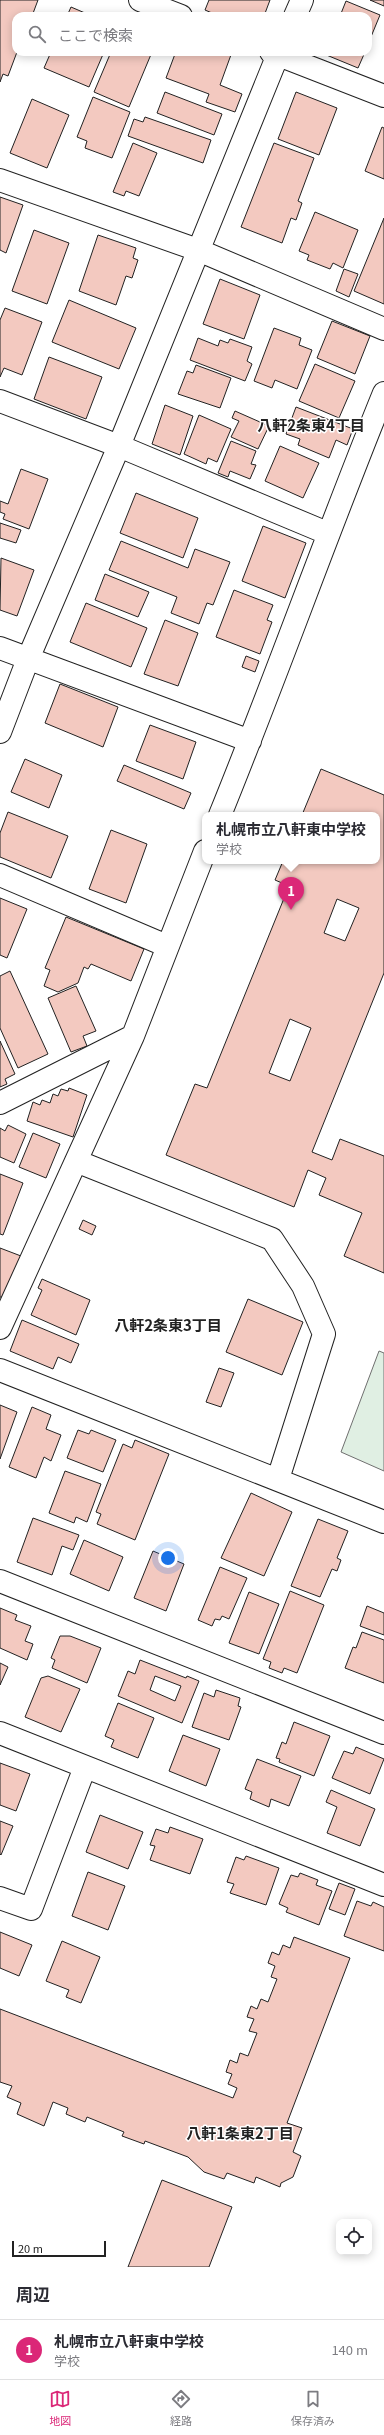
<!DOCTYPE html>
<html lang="ja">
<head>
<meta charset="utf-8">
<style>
  body { margin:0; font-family:Georgia,"Noto Sans JP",serif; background:#f7f7f7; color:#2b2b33 }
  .controls { position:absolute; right:12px; bottom:12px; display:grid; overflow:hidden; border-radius:8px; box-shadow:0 2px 10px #0003 }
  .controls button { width:36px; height:36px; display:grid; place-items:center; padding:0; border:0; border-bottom:1px solid #e1e1e2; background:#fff; color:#2b2b33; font:20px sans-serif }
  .scale { position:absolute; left:12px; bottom:10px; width:94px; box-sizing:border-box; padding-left:4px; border:2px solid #222; border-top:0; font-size:11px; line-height:14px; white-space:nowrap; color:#222; -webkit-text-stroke:3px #fff; paint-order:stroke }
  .you { position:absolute; left:168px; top:1558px; width:14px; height:14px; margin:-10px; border:3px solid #fff; border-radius:50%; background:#1a73e8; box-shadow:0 0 0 6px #1a73e833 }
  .badge { display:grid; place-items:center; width:26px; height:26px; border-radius:50%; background:#db2777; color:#fff; font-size:13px; font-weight:700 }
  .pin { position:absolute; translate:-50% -33px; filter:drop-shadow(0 1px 2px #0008) }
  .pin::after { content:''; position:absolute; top:21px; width:14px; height:12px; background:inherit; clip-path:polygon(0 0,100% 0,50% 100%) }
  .popup { position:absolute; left:202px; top:812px; width:178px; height:52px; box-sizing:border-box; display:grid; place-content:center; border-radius:8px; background:#fff; filter:drop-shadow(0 1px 3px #0005); font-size:13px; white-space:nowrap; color:#7c7c81 }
  .popup b { font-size:15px; color:#2b2b33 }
  .popup::after { content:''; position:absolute; left:50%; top:100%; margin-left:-8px; border:8px solid transparent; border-top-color:#fff }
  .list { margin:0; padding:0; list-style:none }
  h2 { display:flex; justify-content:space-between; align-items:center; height:52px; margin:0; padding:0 16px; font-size:17px }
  h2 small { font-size:13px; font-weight:400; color:#7c7c81 }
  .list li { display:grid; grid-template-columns:26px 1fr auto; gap:12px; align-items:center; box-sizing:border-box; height:60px; padding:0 16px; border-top:1px solid #e1e1e2 }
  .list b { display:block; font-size:15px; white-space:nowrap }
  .list p { margin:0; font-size:13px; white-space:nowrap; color:#7c7c81 }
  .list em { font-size:13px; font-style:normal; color:#7c7c81 }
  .icon { flex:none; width:22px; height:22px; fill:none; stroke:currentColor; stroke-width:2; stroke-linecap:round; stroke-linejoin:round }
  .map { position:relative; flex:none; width:384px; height:2267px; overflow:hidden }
  .search { position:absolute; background:#fff; box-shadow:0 2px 10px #0003; left:12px; right:12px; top:12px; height:44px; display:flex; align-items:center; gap:10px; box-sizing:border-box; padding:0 14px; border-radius:12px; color:#7c7c81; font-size:15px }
  .sheet { height:112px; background:#fff }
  nav { display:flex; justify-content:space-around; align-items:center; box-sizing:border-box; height:56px; border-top:1px solid #e1e1e2; background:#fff; font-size:11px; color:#7c7c81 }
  nav a { display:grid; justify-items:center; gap:2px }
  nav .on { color:#db2777 }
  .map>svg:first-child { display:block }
</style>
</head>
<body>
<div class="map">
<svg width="384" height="2267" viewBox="0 0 384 2267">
  <rect width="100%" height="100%" fill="#fff"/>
  <path fill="#e0efe3" stroke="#6f6f6f" d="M379 1351 384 1353V1471L341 1452Z"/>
  <path fill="#f3c9c0" stroke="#222" fill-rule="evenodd" d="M0 0H38L32 16H16L14 45 17 52 8 76 3 74 0 82Z
    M209 0H270L264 16H219L205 10Z
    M370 0H384V6Z
    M346 1 380 15 368 44V16H340Z
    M71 7 92 16H67Z
    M51 52H104L89 87 44 68Z
    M111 52H152L129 107 94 92Z
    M172 52H232L220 85 242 94 235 112 206 102 209 94 166 78 175 54Z
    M325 52H365L358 68 324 54Z
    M165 92 222 114 214 135 157 113Z
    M296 92 337 108 319 155 278 139Z
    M93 97 130 112 112 158 85 148 87 141 77 137Z
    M32 99 69 115 47 168 10 153Z
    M145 117 211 140 203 163 128 136 134 119 143 122Z
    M382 127 384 128V179L365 171Z
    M133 143 157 153 139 196 126 191 124 196 113 192Z
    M274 143 314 158 298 201 302 203 296 220 291 218 282 243 241 227Z
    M0 197 23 205 6 253 0 250Z
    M315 212 358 230 343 268 333 263 330 269 307 260 309 255 299 251Z
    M384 218V304L354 291Z
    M34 230 69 243 47 304 12 291Z
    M98 235 136 248 133 258 138 260 132 278 126 276 116 305 79 291Z
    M344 269 358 274 349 297 336 291Z
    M220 279 260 295 244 339 203 324Z
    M69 300 136 328 119 369 52 342Z
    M5 308 42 322 22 375 4 368 0 377V320Z
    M332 321 370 336 355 374 317 358Z
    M274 328 301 338 299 345 312 350 297 389 275 380 272 388 254 381Z
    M198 338 218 346 220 340 228 343 230 339 252 347 247 361 252 364 245 381 190 360Z
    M49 357 102 377 86 419 34 399Z
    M315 364 355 381 339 418 299 401Z
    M196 365 231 378 220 408 178 394 187 371 193 373Z
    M165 405 193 416 180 455 152 444Z
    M296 407 353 429 347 445 336 440 329 458 298 445 300 439 286 434Z
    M235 411 269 426 258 449 231 437 239 421 232 418Z
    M199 415 231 429 217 462 208 458 206 464 184 454Z
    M231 441 256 451 251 464 256 465 250 479 230 471 228 477 218 473Z
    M280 446 319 463 303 498 265 481Z
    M21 469 48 479 29 529 3 519 5 514 0 512V501L8 504Z
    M136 493 198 518 183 558 120 533Z
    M0 523 21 530 16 543 0 538Z
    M263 526 306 543 285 598 242 581Z
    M121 541 188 568 195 549 230 562 213 605 207 603 199 624 171 613 177 597 109 570Z
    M1 558 34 570 17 616 0 610Z
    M105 574 149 592 138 617 95 600Z
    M234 590 273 605 267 620 272 622 260 654 216 637Z
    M86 603 147 628 131 667 70 642Z
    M165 620 198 633 178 686 144 674Z
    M246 656 259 661 255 672 242 667Z
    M60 684 118 707 103 747 45 723Z
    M150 725 196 742 183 779 136 761Z
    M25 759 62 775 49 808 11 792Z
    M124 765 191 793 184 809 117 781Z
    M321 769 384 795V973L312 1152 332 1160 340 1139 384 1156V1273L344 1256 362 1213 319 1195 326 1178 308 1170 294 1207 166 1155 195 1084 207 1088 289 886 275 880 283 861H377V815H302ZM337 899 359 908 345 941 324 933ZM290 1019 311 1028 290 1081 269 1073Z
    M8 812 68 836 51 878 0 857V833Z
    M111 830 147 844 126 903 89 889Z
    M0 898 27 909 7 958 0 955Z
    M66 917 144 949 131 981 91 964 88 969 84 967 78 983 58 992 44 986 50 970 45 968Z
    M10 971 48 1054 18 1068 0 1028V976Z
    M76 986 96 1031 83 1036 87 1046 71 1052 48 998Z
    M0 1041 15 1074 5 1079 7 1084 0 1087Z
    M69 1088 87 1095 73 1137 27 1121 33 1102 40 1105 42 1100 50 1103 53 1094 58 1096 61 1089 68 1091Z
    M8 1125 26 1134 14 1163 0 1157V1128L5 1131Z
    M33 1133 60 1144 46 1178 19 1167Z
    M0 1174 23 1183 3 1235 0 1234Z
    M83 1220 96 1226 92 1235 79 1229Z
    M0 1248 21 1256 4 1298 0 1297Z
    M42 1279 90 1300 76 1335 31 1315 42 1290 38 1288Z
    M248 1299 303 1322 282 1375 226 1352Z
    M22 1320 79 1344 71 1363 58 1357 53 1369 10 1351Z
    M219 1368 234 1373 221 1407 206 1402Z
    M0 1405 17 1412 0 1459Z
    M32 1407 51 1415 46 1429 61 1435 51 1461 44 1457 36 1478 9 1467Z
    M78 1430 89 1434 91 1430 116 1440 103 1472 67 1458Z
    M135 1440 169 1454 135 1540 97 1524 101 1514 96 1512 123 1444 132 1448Z
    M65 1471 101 1484 87 1522 76 1517 74 1523 49 1513Z
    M251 1493 292 1512 264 1576 221 1558Z
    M33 1518 79 1535 73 1550 62 1546 52 1575 17 1562Z
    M318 1519 348 1531 337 1558 341 1560 337 1571 332 1569 320 1597 291 1586Z
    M84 1540 123 1557 109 1591 70 1574Z
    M153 1551 184 1564 166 1611 134 1598Z
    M220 1567 247 1578 229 1619 222 1616 220 1620 215 1619 212 1626 198 1620Z
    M290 1591 324 1605 297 1673 284 1668 282 1673 269 1668 271 1662 263 1659Z
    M249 1592 279 1604 259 1654 229 1643Z
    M367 1606 384 1613V1635L360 1626Z
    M0 1608 17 1615 15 1620 31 1626 25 1641 33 1644 27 1660 0 1648Z
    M362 1632 384 1640V1683L345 1668 353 1647 356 1648Z
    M60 1636H70L101 1648 87 1683 52 1668 55 1660 51 1658Z
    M140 1660 186 1678 187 1676 199 1681 182 1723 118 1696 128 1671 135 1674ZM155 1676 181 1686 175 1701 150 1690Z
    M0 1663 8 1667 0 1685Z
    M48 1676 80 1689 61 1732 25 1717 41 1678Z
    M216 1690 240 1698 238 1706 241 1707 229 1740 192 1727 204 1693 214 1697Z
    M118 1703 154 1718 138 1758 111 1747 114 1740 105 1736Z
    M294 1722 330 1736 314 1776 279 1762 280 1759 276 1758 282 1742 286 1744Z
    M183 1735 220 1749 206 1786 169 1771Z
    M356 1747 384 1759 370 1794 332 1778 344 1751 353 1754Z
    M257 1759 301 1776 289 1806 271 1799 269 1807 250 1799 252 1792 245 1789Z
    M0 1763 30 1774 16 1811 0 1805Z
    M331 1790 375 1809 360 1846 327 1833 337 1807 326 1802Z
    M100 1815 143 1832 128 1869 86 1852Z
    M0 1821 13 1826 1 1855 0 1854Z
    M170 1827 203 1839 190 1874 150 1860 155 1846 150 1845 156 1829 168 1833Z
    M246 1856 279 1868 266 1905 230 1893 234 1884 227 1882 236 1857 244 1860Z
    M88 1872 125 1886 108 1930 72 1916Z
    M300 1873 318 1880 316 1885 332 1891 319 1925 286 1912 288 1908 279 1904 291 1875 298 1877Z
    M339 1883 355 1889 345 1915 329 1909Z
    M357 1901 371 1906 373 1902 384 1907V1951L344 1936Z
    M0 1932 32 1945 19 1976 0 1968Z
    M294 1937 350 1958 287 2123 302 2128 293 2152 301 2156 293 2177 281 2183 280 2187 256 2177 254 2183 227 2173 224 2179 204 2172 188 2157 145 2141 144 2144 122 2136 124 2132 87 2117 85 2122 66 2114 68 2108 53 2102 44 2126 17 2114 21 2103 7 2097 12 2086 0 2082V2009L233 2098 237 2088 228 2084 232 2074 226 2072 230 2060 237 2063 240 2053 248 2056 257 2033 249 2031 254 2019 247 2017 251 2006 257 2009 261 1999 268 2002 277 1979 271 1977 275 1966 268 1963 272 1952 279 1955 283 1945 290 1948Z
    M62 1941 100 1957 81 2003 66 1997 69 1990 46 1981Z
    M162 2180 232 2207 209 2267H128Z"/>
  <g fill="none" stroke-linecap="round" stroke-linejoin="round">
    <g stroke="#222" stroke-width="24">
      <path id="street" d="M140 0 181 16
        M295 16 302 0
        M271 52 384 96
        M0 180 198 250 384 329
        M0 401 119 446 327 533
        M0 648 250 741
        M0 732 28 659 119 446 279 52
        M220 815C277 675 327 533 384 393
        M0 875 167 946
        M0 1103 133 1036
        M76 1161 272 1239 303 1286 324 1334 278 1479
        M0 1328 133 1036 205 851
        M0 1370 384 1522
        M0 1581 384 1733
        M0 1733 384 1885
        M0 1898 31 1909 85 1767"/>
    </g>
    <use href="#street" stroke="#fff" stroke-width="22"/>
  </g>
  <g text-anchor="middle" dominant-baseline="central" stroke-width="3" stroke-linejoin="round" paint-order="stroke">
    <g font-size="15" font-weight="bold" fill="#222" stroke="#fff">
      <text x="311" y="424">八軒2条東4丁目</text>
      <text x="168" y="1324">八軒2条東3丁目</text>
      <text x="240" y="2132">八軒1条東2丁目</text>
    </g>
  </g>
</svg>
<div class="controls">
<button><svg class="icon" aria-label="locate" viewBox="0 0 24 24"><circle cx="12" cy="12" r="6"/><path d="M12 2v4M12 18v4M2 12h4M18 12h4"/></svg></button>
</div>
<div class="scale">20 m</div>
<div class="you"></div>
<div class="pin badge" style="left:291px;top:910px">1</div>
<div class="popup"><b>札幌市立八軒東中学校</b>学校</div>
<div class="search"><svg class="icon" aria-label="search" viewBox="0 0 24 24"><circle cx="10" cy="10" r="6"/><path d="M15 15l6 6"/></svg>ここで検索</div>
</div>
<section class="sheet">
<h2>周辺<small></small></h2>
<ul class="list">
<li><span class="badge">1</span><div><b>札幌市立八軒東中学校</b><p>学校</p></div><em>140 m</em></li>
</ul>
</section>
<nav>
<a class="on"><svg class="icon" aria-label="map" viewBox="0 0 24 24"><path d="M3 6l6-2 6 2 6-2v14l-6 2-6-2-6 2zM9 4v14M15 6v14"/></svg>地図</a>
<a><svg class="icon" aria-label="directions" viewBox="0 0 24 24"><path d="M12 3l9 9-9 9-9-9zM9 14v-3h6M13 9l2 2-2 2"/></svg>経路</a>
<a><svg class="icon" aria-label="saved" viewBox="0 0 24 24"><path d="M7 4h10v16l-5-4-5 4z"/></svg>保存済み</a>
</nav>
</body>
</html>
